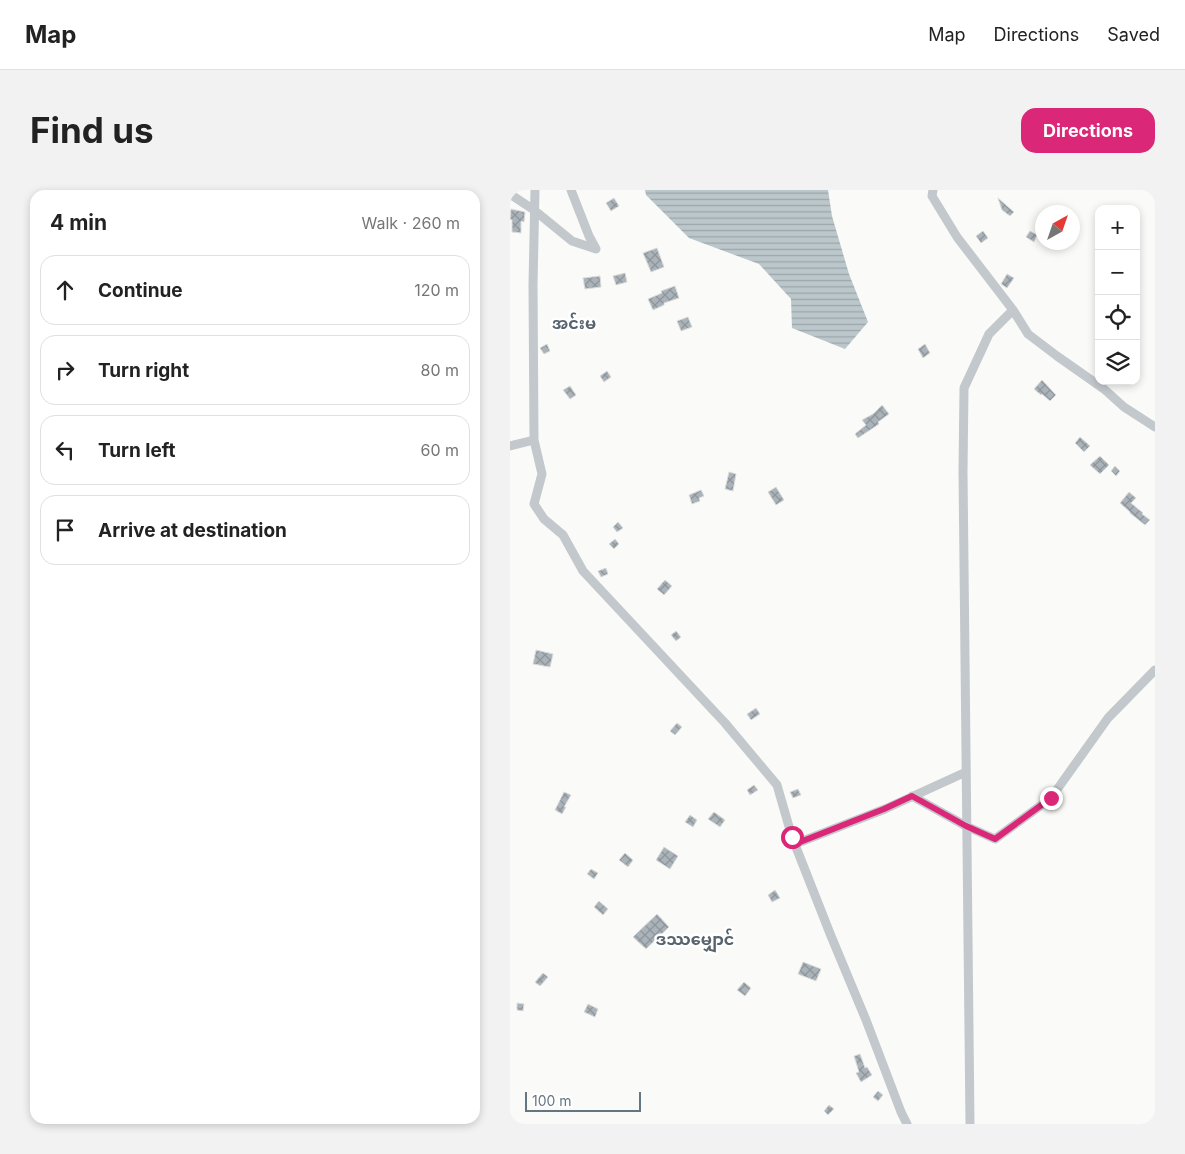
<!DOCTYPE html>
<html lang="en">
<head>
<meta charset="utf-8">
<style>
  body { margin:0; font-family:Inter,"Noto Sans Myanmar",sans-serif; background:#f2f2f2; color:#222 }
  .controls { position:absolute; right:15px; top:15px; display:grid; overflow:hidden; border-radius:10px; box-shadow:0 2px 8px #0003 }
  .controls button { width:45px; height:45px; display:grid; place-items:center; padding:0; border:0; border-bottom:1px solid #e0e0e0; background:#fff; color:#222; font:25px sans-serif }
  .compass { position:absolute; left:525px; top:15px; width:45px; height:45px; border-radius:50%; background:#fff; box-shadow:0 2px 8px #0003; rotate:40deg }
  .scale { position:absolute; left:15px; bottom:12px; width:116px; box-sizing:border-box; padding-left:5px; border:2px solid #657683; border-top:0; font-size:14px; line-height:18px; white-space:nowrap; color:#657683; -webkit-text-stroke:4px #fff; paint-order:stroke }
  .stop { position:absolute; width:15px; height:15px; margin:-11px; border:4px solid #db2777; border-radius:50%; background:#fff }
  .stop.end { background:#db2777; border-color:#fff; box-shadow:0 1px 5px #0008 }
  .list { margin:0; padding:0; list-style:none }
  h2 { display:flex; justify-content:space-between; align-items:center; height:65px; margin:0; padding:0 20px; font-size:21px }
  h2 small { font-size:16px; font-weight:400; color:#767676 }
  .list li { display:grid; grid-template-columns:32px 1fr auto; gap:15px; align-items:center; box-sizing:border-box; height:70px; margin:0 10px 10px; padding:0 10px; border:1px solid #e0e0e0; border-radius:15px }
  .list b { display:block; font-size:19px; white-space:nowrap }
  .list em { font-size:16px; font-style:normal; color:#767676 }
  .icon { flex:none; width:28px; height:28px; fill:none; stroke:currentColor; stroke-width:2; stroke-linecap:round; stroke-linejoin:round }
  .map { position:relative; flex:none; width:645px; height:934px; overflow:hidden; border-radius:15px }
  header { display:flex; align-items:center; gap:30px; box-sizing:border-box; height:70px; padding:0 25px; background:#fff; border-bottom:1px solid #e0e0e0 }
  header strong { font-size:24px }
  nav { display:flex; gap:28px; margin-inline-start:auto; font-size:18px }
  .intro { display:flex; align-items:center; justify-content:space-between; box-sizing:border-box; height:120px; padding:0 30px }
  h1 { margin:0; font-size:35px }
  .button { padding:12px 22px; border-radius:15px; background:#db2777; color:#fff; font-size:18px; font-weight:700 }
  main { display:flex; gap:30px; padding:0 30px }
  aside { flex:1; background:#fff; border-radius:15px; box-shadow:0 2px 8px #0003 }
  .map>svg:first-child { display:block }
</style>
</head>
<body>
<header>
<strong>Map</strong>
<nav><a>Map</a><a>Directions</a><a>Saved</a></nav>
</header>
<div class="intro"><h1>Find us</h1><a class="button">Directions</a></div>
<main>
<aside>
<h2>4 min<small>Walk · 260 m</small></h2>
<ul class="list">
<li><svg class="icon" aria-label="ahead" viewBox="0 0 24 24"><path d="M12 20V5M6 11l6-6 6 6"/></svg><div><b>Continue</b></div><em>120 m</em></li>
<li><svg class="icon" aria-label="right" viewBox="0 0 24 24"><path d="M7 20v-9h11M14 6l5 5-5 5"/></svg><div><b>Turn right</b></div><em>80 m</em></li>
<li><svg class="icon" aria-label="left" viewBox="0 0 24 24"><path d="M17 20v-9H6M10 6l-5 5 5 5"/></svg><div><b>Turn left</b></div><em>60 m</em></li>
<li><svg class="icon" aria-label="arrive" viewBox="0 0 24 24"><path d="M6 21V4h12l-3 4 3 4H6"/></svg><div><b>Arrive at destination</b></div></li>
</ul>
</aside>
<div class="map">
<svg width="645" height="934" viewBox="0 0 645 934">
  <defs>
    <pattern id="water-rules" width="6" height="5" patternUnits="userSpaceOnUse" patternTransform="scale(1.25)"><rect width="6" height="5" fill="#bbc7cb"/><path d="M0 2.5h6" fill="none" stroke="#9ca6aa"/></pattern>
    <pattern id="building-cross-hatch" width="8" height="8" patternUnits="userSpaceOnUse" patternTransform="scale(1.25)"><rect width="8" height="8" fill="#aab3b9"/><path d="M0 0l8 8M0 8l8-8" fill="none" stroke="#8e969c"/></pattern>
  </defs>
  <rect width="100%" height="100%" fill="#fafaf8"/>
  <path fill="url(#water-rules)" d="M135 0H318L322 26 339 84 358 132 335 159 282 138 281 109 249 74 179 48 136 5Z"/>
  <path fill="url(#building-cross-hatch)" stroke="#dcdcda" d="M104 8 109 16 101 21 96 13Z
    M488 8 504 22 500 26 492 20Z
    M1 19 15 22 14 32 11 31V43L2 42V30L0 29Z
    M473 41 478 48 471 53 466 46Z
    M520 41 527 45 524 52 516 47Z
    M147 58 154 77 141 82 133 63Z
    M115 83 117 92 106 95 103 86Z
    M497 84 504 88 497 98 491 94Z
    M90 86 91 97 75 99 73 88Z
    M165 96 169 108 154 113V115L143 120 138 109 152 103 151 101Z
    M178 127 182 137 171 141 167 131Z
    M37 154 40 161 34 164 30 158Z
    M415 154 420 163 413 168 408 159Z
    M97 181 101 187 94 192 90 186Z
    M532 190 546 205 540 211 532 204 531 205 524 199Z
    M60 196 66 205 60 209 53 200Z
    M372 215 379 224 368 232 369 234 348 248 345 244 356 235 352 230 363 224Z
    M570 247 580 256 574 262 565 253Z
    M590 266 599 275 590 284 580 275Z
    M605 276 610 281 606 286 601 281Z
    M219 282 226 284 223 301 215 299Z
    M266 297 274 310 266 315 258 302Z
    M191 300 194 306 189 308 190 311 182 314 179 305Z
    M619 302 626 308 621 313 633 323 632 324 640 330 635 335 620 323V322L610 313Z
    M108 332 113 338 107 342 103 337Z
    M105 349 109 354 104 359 99 354Z
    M96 378 98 384 91 387 88 381Z
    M155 390 162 396 154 405 147 399Z
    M166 441 171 447 166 451 161 445Z
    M26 460 43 464 40 477 23 474Z
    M246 518 250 524 241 530 237 524Z
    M167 533 172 537 165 545 160 541Z
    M244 595 248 600 240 605 237 600Z
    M288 599 291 605 283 608 280 602Z
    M54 602 61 605 54 617H56L52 624 45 620Z
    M204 622 215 630 210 637 198 629Z
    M180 625 187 630 183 637 175 632Z
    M154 657 168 666 160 679 146 670Z
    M115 663 123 670 118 677 109 670Z
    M81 679 88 683 84 689 77 684Z
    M265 700 270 708 262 712 258 705Z
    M89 711 98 719 93 725 84 717Z
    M147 724 159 737 136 759 123 747Z
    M293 772 311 779 306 791 288 784Z
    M33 783 38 787 30 796 25 792Z
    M234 792 241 798 235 806 227 800Z
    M7 813 14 814 13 821 7 820Z
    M78 814 88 819 85 827 74 822Z
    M350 864 355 878 357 877 362 885 351 892 346 883 349 882 344 866Z
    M368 901 373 905 368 911 363 907Z
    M319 915 324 919 318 925 314 921Z"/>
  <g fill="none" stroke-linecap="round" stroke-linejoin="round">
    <path stroke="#c3c8cc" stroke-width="9" d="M423 0 422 6 447 47 503 120 479 144 454 198 453 282 460 934
      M0 4 24 20 62 51 86 59 79 46 61 0
      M503 120 518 144 547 166 594 199 614 217 645 237
      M24 250 32 284 24 314 34 329 53 345 73 381 215 533 267 595 282 647 321 746 356 830 391 922 397 934
      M0 256 24 250 23 95 25 0
      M402 606 456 636 485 649 541 608 598 528 645 480
      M285 654 375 619 456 582"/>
  </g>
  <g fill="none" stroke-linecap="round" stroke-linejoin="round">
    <path stroke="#db2777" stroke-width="6" d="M282 647 285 654 374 619 402 606 456 636 485 649 541 608"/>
  </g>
  <g text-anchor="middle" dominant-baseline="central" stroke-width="5" stroke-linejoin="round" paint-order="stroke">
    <g font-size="16" font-weight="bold" fill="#57646e" stroke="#fff">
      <text x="64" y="133">အင်းမ</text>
      <text x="185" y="749">ဒဿမျှောင်</text>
    </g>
  </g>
</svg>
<div class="controls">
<button>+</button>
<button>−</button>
<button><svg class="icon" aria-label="locate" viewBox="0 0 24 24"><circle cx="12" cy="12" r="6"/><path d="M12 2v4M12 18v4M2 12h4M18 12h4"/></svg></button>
<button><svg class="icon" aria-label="layers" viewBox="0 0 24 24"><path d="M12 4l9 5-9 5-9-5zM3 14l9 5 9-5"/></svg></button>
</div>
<svg class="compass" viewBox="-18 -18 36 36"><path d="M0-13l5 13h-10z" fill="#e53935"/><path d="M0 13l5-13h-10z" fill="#767676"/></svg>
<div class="scale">100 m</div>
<div class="stop" style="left:282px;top:647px"></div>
<div class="stop end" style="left:541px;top:608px"></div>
</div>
</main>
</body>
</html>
